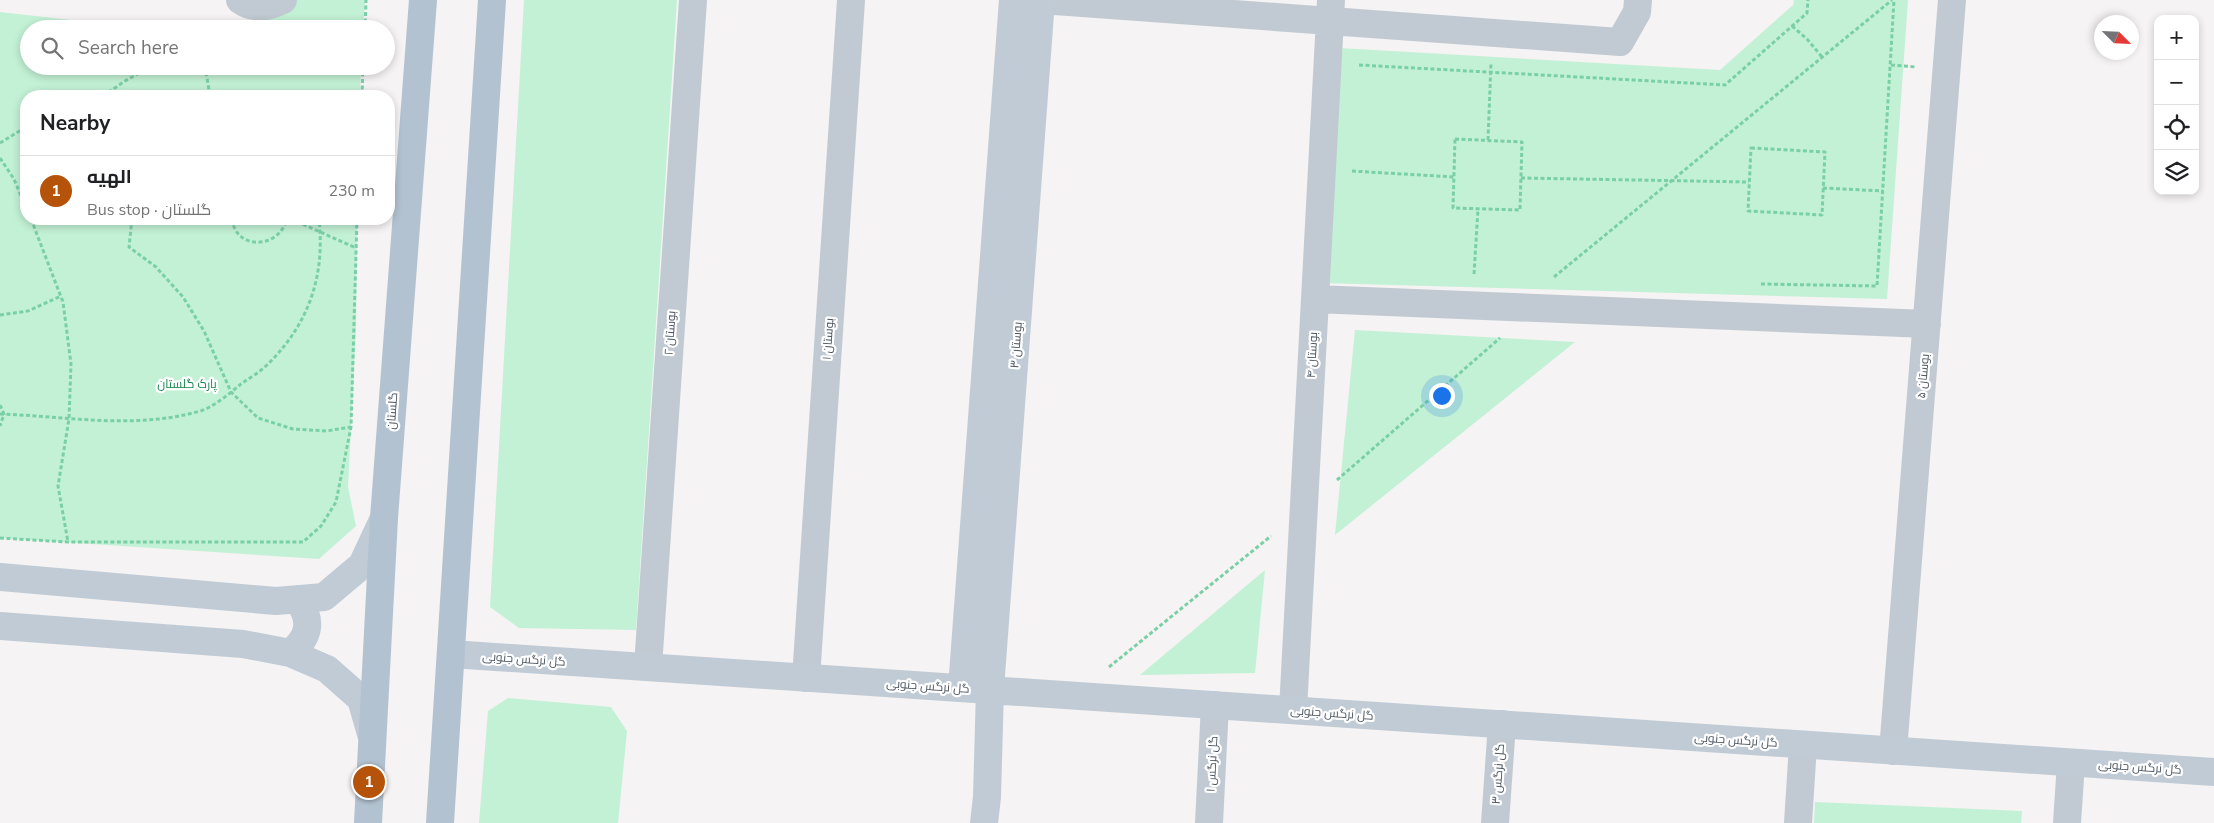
<!DOCTYPE html>
<html lang="en">
<head>
<meta charset="utf-8">
<style>
  body { margin:0; font-family:"Nunito Sans",Cairo,sans-serif; background:#f2f2f2; color:#202124 }
  .controls { position:absolute; right:15px; top:15px; display:grid; overflow:hidden; border-radius:10px; box-shadow:0 2px 8px #0003 }
  .controls button { width:45px; height:45px; display:grid; place-items:center; padding:0; border:0; border-bottom:1px solid #e0e0e0; background:#fff; color:#202124; font:25px sans-serif }
  .compass { position:absolute; left:2094px; top:15px; width:45px; height:45px; border-radius:50%; background:#fff; box-shadow:0 2px 8px #0003; rotate:114deg }
  .you { position:absolute; left:1441px; top:395px; width:18px; height:18px; margin:-12px; border:4px solid #fff; border-radius:50%; background:#1a73e8; box-shadow:0 0 0 8px #1a73e833 }
  .badge { display:grid; place-items:center; width:32px; height:32px; border-radius:50%; background:#b45309; color:#fff; font-size:16px; font-weight:700 }
  .pin { position:absolute; translate:-50% -50%; border:2px solid #fff; box-shadow:0 1px 5px #0006 }
  .list { margin:0; padding:0; list-style:none }
  h2 { display:flex; justify-content:space-between; align-items:center; height:65px; margin:0; padding:0 20px; font-size:21px }
  h2 small { font-size:16px; font-weight:400; color:#757577 }
  .list li { display:grid; grid-template-columns:32px 1fr auto; gap:15px; align-items:center; box-sizing:border-box; height:70px; padding:0 20px; border-top:1px solid #e0e0e0 }
  .list b { display:block; font-size:19px; white-space:nowrap }
  .list p { margin:0; font-size:16px; white-space:nowrap; color:#757577 }
  .list em { font-size:16px; font-style:normal; color:#757577 }
  .icon { flex:none; width:28px; height:28px; fill:none; stroke:currentColor; stroke-width:2; stroke-linecap:round; stroke-linejoin:round }
  .map { position:relative; flex:none; width:2214px; height:823px; overflow:hidden }
  .search { position:absolute; background:#fff; box-shadow:0 2px 8px #0003; left:20px; top:20px; width:375px; height:55px; display:flex; align-items:center; gap:12px; box-sizing:border-box; padding:0 18px; border-radius:28px; color:#757577; font-size:19px }
  .panel { position:absolute; background:#fff; box-shadow:0 2px 8px #0003; left:20px; top:90px; width:375px; height:135px; border-radius:20px }
  .map>svg:first-child { display:block }
</style>
</head>
<body>
<div class="map">
<svg width="2214" height="823" viewBox="0 0 2214 823">
  <rect width="100%" height="100%" fill="#f5f3f3"/>
  <path fill="#c3f1d5" d="M259 0H365L363 29H257Z
    M524 0H677L636 630 519 628 490 607Z
    M1794 0H1908L1887 299 1321 283 1339 48 1720 70 1793 5Z
    M0 12 151 29H29V66H361L360 96H26V219H357L356 330 348 487 356 526 319 559 0 538Z
    M1355 330 1575 342 1335 535Z
    M1265 570 1255 673 1140 675Z
    M508 698 611 707 627 731 618 823H479L488 711Z
    M1815 802 2022 811 2021 823H1814Z"/>
  <g fill="none" stroke-linecap="round" stroke-linejoin="round">
    <path stroke="#7ad0a6" stroke-width="3" stroke-dasharray="4 2.5" stroke-linecap="butt" d="M1792 26 1807 39 1822 57
      M365 29 366 0
      M1359 65 1725 85 1807 13 1808 0
      M1891 65 1916 67
      M205 66 210 96
      M103 96 125 81 152 66
      M362 96 363 66
      M1455 139 1522 142 1520 210 1453 208Z
      M1488 140 1491 63
      M0 143 26 127
      M1751 148 1825 152 1822 215 1748 211Z
      M0 158 14 179 26 208
      M1352 171 1454 177
      M1521 178 1749 182
      M1823 188 1883 191
      M31 219 63 302 71 364 69 419 58 486 68 542
      M132 219 129 247 156 267 183 297 204 331 231 392 258 418 293 429 326 431 351 427
      M232 219C236 251 279 249 287 219
      M291 219 356 248
      M1474 274 1478 209
      M1554 277 1892 0
      M1761 284 1877 286 1894 0
      M0 315 28 311 61 296
      M0 405 4 414 0 426
      M0 414C66 416 135 430 200 411 214 407 230 393 241 384 251 377 263 370 271 361 310 321 325 274 319 219
      M1337 480 1500 338
      M0 538 68 542H303L321 526 336 502 351 427 357 219
      M1109 667 1271 536"/>
    <path stroke="#c1cad2" stroke-width="28" d="M240 0C254 10 268 7 283 0
      M1041 0 1620 42 1637 12 1638 0
      M1315 299 1927 324
      M648 667 693 0
      M806 678 851 0
      M1293 710 1331 0
      M1893 751 1952 0
      M1209 823 1215 705
      M1495 823 1502 724
      M1798 823 1803 745
      M2067 823 2071 763"/>
    <path stroke="#c1cbd6" stroke-width="28" d="M0 577 276 601 324 597 362 565 384 518
      M0 626 243 644 290 653 327 669 361 699 371 734
      M290 653C310 637 313 620 297 599
      M451 654 2214 772
      M962 688 1013 0
      M984 823 987 797 990 689 1041 0"/>
    <path stroke="#b3c2d1" stroke-width="28" d="M368 823 384 518 423 0
      M440 823 492 0"/>
  </g>
  <g text-anchor="middle" dominant-baseline="central" stroke-width="4.5" stroke-linejoin="round" paint-order="stroke">
    <g font-size="12" fill="#4a5661" stroke="#fff">
      <text transform="translate(670 333) rotate(-86)">بوستان ۲</text>
      <text transform="translate(828 339) rotate(-86)">بوستان ۱</text>
      <text transform="translate(1016 345) rotate(-86)">بوستان ۳</text>
      <text transform="translate(1312 355) rotate(-87)">بوستان ۴</text>
      <text transform="translate(1923 376) rotate(-85)">بوستان ۵</text>
      <text transform="translate(392 411) rotate(-86)">گلستان</text>
      <text transform="translate(524 659) rotate(4)">گل نرگس جنوبی</text>
      <text transform="translate(928 686) rotate(4)">گل نرگس جنوبی</text>
      <text transform="translate(1332 713) rotate(4)">گل نرگس جنوبی</text>
      <text transform="translate(1736 740) rotate(4)">گل نرگس جنوبی</text>
      <text transform="translate(1212 764) rotate(-87)">گل نرگس ۱</text>
      <text transform="translate(2140 767) rotate(4)">گل نرگس جنوبی</text>
      <text transform="translate(1498 774) rotate(-86)">گل نرگس ۳</text>
    </g>
    <g font-size="12" fill="#17864f" stroke="#fff">
      <text x="187" y="384">پارک گلستان</text>
    </g>
  </g>
</svg>
<div class="controls">
<button>+</button>
<button>−</button>
<button><svg class="icon" aria-label="locate" viewBox="0 0 24 24"><circle cx="12" cy="12" r="6"/><path d="M12 2v4M12 18v4M2 12h4M18 12h4"/></svg></button>
<button><svg class="icon" aria-label="layers" viewBox="0 0 24 24"><path d="M12 4l9 5-9 5-9-5zM3 14l9 5 9-5"/></svg></button>
</div>
<svg class="compass" viewBox="-18 -18 36 36"><path d="M0-13l5 13h-10z" fill="#e53935"/><path d="M0 13l5-13h-10z" fill="#757577"/></svg>
<div class="you"></div>
<div class="pin badge" style="left:369px;top:782px">1</div>
<div class="search"><svg class="icon" aria-label="search" viewBox="0 0 24 24"><circle cx="10" cy="10" r="6"/><path d="M15 15l6 6"/></svg>Search here</div>
<section class="panel">
<h2>Nearby<small></small></h2>
<ul class="list">
<li><span class="badge">1</span><div><b>الهیه</b><p>Bus stop · گلستان</p></div><em>230 m</em></li>
</ul>
</section>
</div>
</body>
</html>
